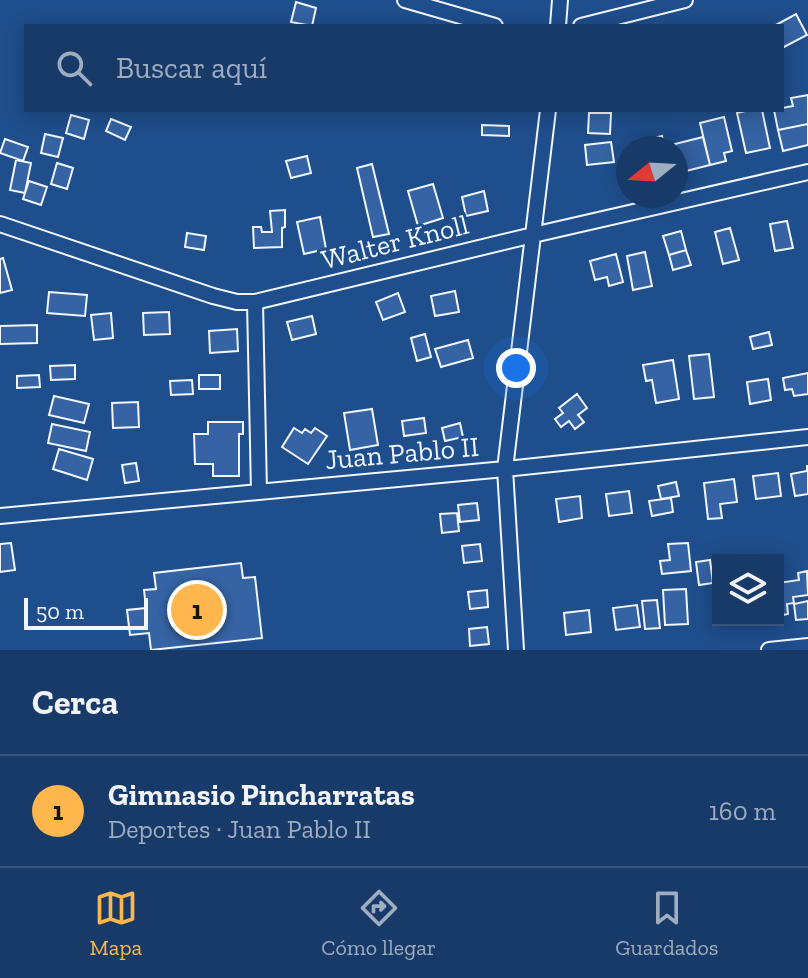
<!DOCTYPE html>
<html lang="es">
<head>
<meta charset="utf-8">
<style>
  body { margin:0; font-family:"Zilla Slab",serif; background:#20416f; color:#f1f3f6 }
  .controls { position:absolute; right:24px; bottom:24px; display:grid; overflow:hidden; border-radius:0px; box-shadow:0 4px 20px #0003 }
  .controls button { width:72px; height:72px; display:grid; place-items:center; padding:0; border:0; border-bottom:2px solid #36547d; background:#173a69; color:#f1f3f6; font:40px sans-serif }
  .compass { position:absolute; left:616px; top:136px; width:72px; height:72px; border-radius:50%; background:#173a69; box-shadow:0 4px 20px #0003; rotate:252deg }
  .scale { position:absolute; left:24px; bottom:20px; width:124px; box-sizing:border-box; padding-left:8px; border:4px solid #f2f6ff; border-top:0; font-size:22px; line-height:28px; white-space:nowrap; color:#f2f6ff; -webkit-text-stroke:6px #1f4e8c; paint-order:stroke }
  .you { position:absolute; left:516px; top:368px; width:28px; height:28px; margin:-20px; border:6px solid #fff; border-radius:50%; background:#1a73e8; box-shadow:0 0 0 12px #1a73e833 }
  .badge { display:grid; place-items:center; width:52px; height:52px; border-radius:50%; background:#ffb74d; color:#111; font-size:26px; font-weight:700 }
  .pin { position:absolute; translate:-50% -50%; border:4px solid #fff; box-shadow:0 2px 8px #0006 }
  .list { margin:0; padding:0; list-style:none }
  h2 { display:flex; justify-content:space-between; align-items:center; height:104px; margin:0; padding:0 32px; font-size:34px }
  h2 small { font-size:26px; font-weight:400; color:#9eadc0 }
  .list li { display:grid; grid-template-columns:52px 1fr auto; gap:24px; align-items:center; box-sizing:border-box; height:112px; padding:0 32px; border-top:2px solid #36547d }
  .list b { display:block; font-size:30px; white-space:nowrap }
  .list p { margin:0; font-size:26px; white-space:nowrap; color:#9eadc0 }
  .list em { font-size:26px; font-style:normal; color:#9eadc0 }
  .icon { flex:none; width:44px; height:44px; fill:none; stroke:currentColor; stroke-width:2; stroke-linecap:round; stroke-linejoin:round }
  .map { position:relative; flex:none; width:808px; height:650px; overflow:hidden }
  .search { position:absolute; background:#173a69; box-shadow:0 4px 20px #0003; left:24px; right:24px; top:24px; height:88px; display:flex; align-items:center; gap:20px; box-sizing:border-box; padding:0 28px; border-radius:0px; color:#9eadc0; font-size:30px }
  .sheet { height:216px; background:#173a69 }
  nav { display:flex; justify-content:space-around; align-items:center; box-sizing:border-box; height:112px; border-top:2px solid #36547d; background:#173a69; font-size:22px; color:#9eadc0 }
  nav a { display:grid; justify-items:center; gap:4px }
  nav .on { color:#ffb74d }
  .map>svg:first-child { display:block }
</style>
</head>
<body>
<div class="map">
<svg width="808" height="650" viewBox="0 0 808 650">
  <rect width="100%" height="100%" fill="#1f4e8c"/>
  <path fill="#3563a3" stroke="#f2f6ff" stroke-width="2" d="M296 2 316 8 312 26 291 22Z
    M796 14 807 35 782 48V26H774Z
    M808 95V124L778 130 774 110H782V108L793 106 791 98Z
    M749 110H762L770 148 746 153 737 113Z
    M589 113H611L610 134 588 133Z
    M71 115 89 120 84 139 66 133Z
    M724 117 732 151 724 153 726 161 710 165 700 123Z
    M111 119 131 127 125 140 106 131Z
    M808 124V145L783 151 778 130Z
    M482 125 509 126V136L482 135Z
    M45 134 63 138 58 157 41 153Z
    M662 136 665 148H640L638 142Z
    M703 137 710 165 682 172 675 144Z
    M5 139 28 147 23 161 0 153Z
    M611 142 614 162 587 165 585 145Z
    M307 156 311 173 291 178 286 161Z
    M16 160 31 163 25 193 10 190Z
    M57 163 73 168 67 189 51 184Z
    M372 164 389 234 373 237 357 168Z
    M29 181 47 187 41 205 23 199Z
    M433 184 443 218 418 226 408 191Z
    M484 191 488 211 466 216 462 197Z
    M285 210V227L282 228V247L254 248 253 227H261L262 232H272L270 211Z
    M320 217 326 249 304 254 297 222Z
    M787 221 793 248 775 251 770 224Z
    M730 228 739 260 723 264 715 232Z
    M681 231 686 250 669 255 663 236Z
    M187 233 206 236 204 250 185 247Z
    M686 250 691 265 673 270 669 255Z
    M645 252 652 286 633 290 627 256Z
    M616 254 623 282 609 286 607 277 595 280 590 261Z
    M3 258 12 290 0 293V259Z
    M455 291 459 312 435 316 431 296Z
    M49 292 87 295 85 316 47 313Z
    M398 293 405 312 383 320 376 302Z
    M169 312 170 334 144 335 143 313Z
    M111 313 113 338 94 340 91 315Z
    M312 316 316 334 292 340 287 322Z
    M37 325V343L0 344V326Z
    M237 329 238 351 210 353 209 331Z
    M769 332 772 345 753 349 750 337Z
    M425 334 431 357 417 361 411 338Z
    M468 340 473 358 441 367 435 349Z
    M709 354 714 397 694 399 689 356Z
    M673 360 679 399 656 403 652 380 646 381 643 365Z
    M75 365V379L51 380 50 366Z
    M808 373V394L794 396 792 389 785 390 783 378Z
    M39 375 40 387 17 388V376Z
    M199 375H220V389H199Z
    M768 379 771 400 750 404 747 382Z
    M192 380 193 394 171 395 170 381Z
    M577 394 587 408 578 415 584 422 575 429 569 421 561 427 555 419 563 413 559 408Z
    M54 396 89 404 84 423 49 415Z
    M138 402 139 427 113 428 112 403Z
    M372 409 378 445 350 450 344 413Z
    M424 418 426 433 404 436 402 421Z
    M208 422H243V434H239V476H213V464H195L194 434H208Z
    M460 423 463 437 445 441 442 428Z
    M52 424 90 432 86 451 48 443Z
    M294 428 302 433 305 429 311 433 315 428 327 436 308 464 282 447Z
    M59 449 93 459 87 480 53 469Z
    M136 463 139 481 125 483 122 465Z
    M807 466H808V494L795 496 791 474 807 471Z
    M778 473 781 496 756 499 753 476Z
    M734 479 737 502 720 504 722 518 708 519 704 483Z
    M676 482 679 496 661 499 658 486Z
    M629 491 632 513 609 516 606 494Z
    M580 496 582 518 559 522 556 499Z
    M671 498 673 512 652 516 649 501Z
    M477 503 479 520 460 522 458 505Z
    M457 513 459 531 442 533 440 514Z
    M11 543 15 570 0 572V544Z
    M688 543 691 571 662 574 660 561 670 560 668 544Z
    M480 544 482 561 464 563 462 546Z
    M710 560 713 583 699 585 696 562Z
    M241 563 243 578 255 577 262 638 151 650 149 633 130 635 127 610 146 608 144 590 156 589 154 573Z
    M807 571 808 595 793 597 794 603 787 604 788 614 778 616V583L799 580 798 573Z
    M686 589 688 624 665 625 663 590Z
    M487 590 488 607 470 609 468 592Z
    M657 600 660 628 645 629 642 601Z
    M808 601V619L796 620 794 604Z
    M637 605 640 627 616 630 613 608Z
    M589 610 591 632 566 635 564 613Z
    M487 627 489 644 470 646 469 629Z"/>
  <g fill="none" stroke-linecap="round" stroke-linejoin="round">
    <g stroke="#f2f6ff" stroke-width="18">
      <path id="street" d="M405 0 495 26
        M558 26 560 0
        M581 26 685 0
        M0 224 213 296 237 302H255L533 235 808 172
        M255 302 259 492
        M0 516 505 469 808 437
        M516 650 505 469 548 110
        M769 650 808 646"/>
    </g>
    <use href="#street" stroke="#1f4e8c" stroke-width="14"/>
  </g>
  <g text-anchor="middle" dominant-baseline="central" stroke-width="6" stroke-linejoin="round" paint-order="stroke">
    <g font-size="28" fill="#f2f6ff" stroke="#1f4e8c">
      <text transform="translate(395 242) rotate(-14)">Walter Knoll</text>
      <text transform="translate(402 453) rotate(-5)">Juan Pablo II</text>
    </g>
  </g>
</svg>
<div class="controls">
<button><svg class="icon" aria-label="layers" viewBox="0 0 24 24"><path d="M12 4l9 5-9 5-9-5zM3 14l9 5 9-5"/></svg></button>
</div>
<svg class="compass" viewBox="-18 -18 36 36"><path d="M0-13l5 13h-10z" fill="#e53935"/><path d="M0 13l5-13h-10z" fill="#9eadc0"/></svg>
<div class="scale">50 m</div>
<div class="you"></div>
<div class="pin badge" style="left:197px;top:610px">1</div>
<div class="search"><svg class="icon" aria-label="search" viewBox="0 0 24 24"><circle cx="10" cy="10" r="6"/><path d="M15 15l6 6"/></svg>Buscar aquí</div>
</div>
<section class="sheet">
<h2>Cerca<small></small></h2>
<ul class="list">
<li><span class="badge">1</span><div><b>Gimnasio Pincharratas</b><p>Deportes · Juan Pablo II</p></div><em>160 m</em></li>
</ul>
</section>
<nav>
<a class="on"><svg class="icon" aria-label="map" viewBox="0 0 24 24"><path d="M3 6l6-2 6 2 6-2v14l-6 2-6-2-6 2zM9 4v14M15 6v14"/></svg>Mapa</a>
<a><svg class="icon" aria-label="directions" viewBox="0 0 24 24"><path d="M12 3l9 9-9 9-9-9zM9 14v-3h6M13 9l2 2-2 2"/></svg>Cómo llegar</a>
<a><svg class="icon" aria-label="saved" viewBox="0 0 24 24"><path d="M7 4h10v16l-5-4-5 4z"/></svg>Guardados</a>
</nav>
</body>
</html>
